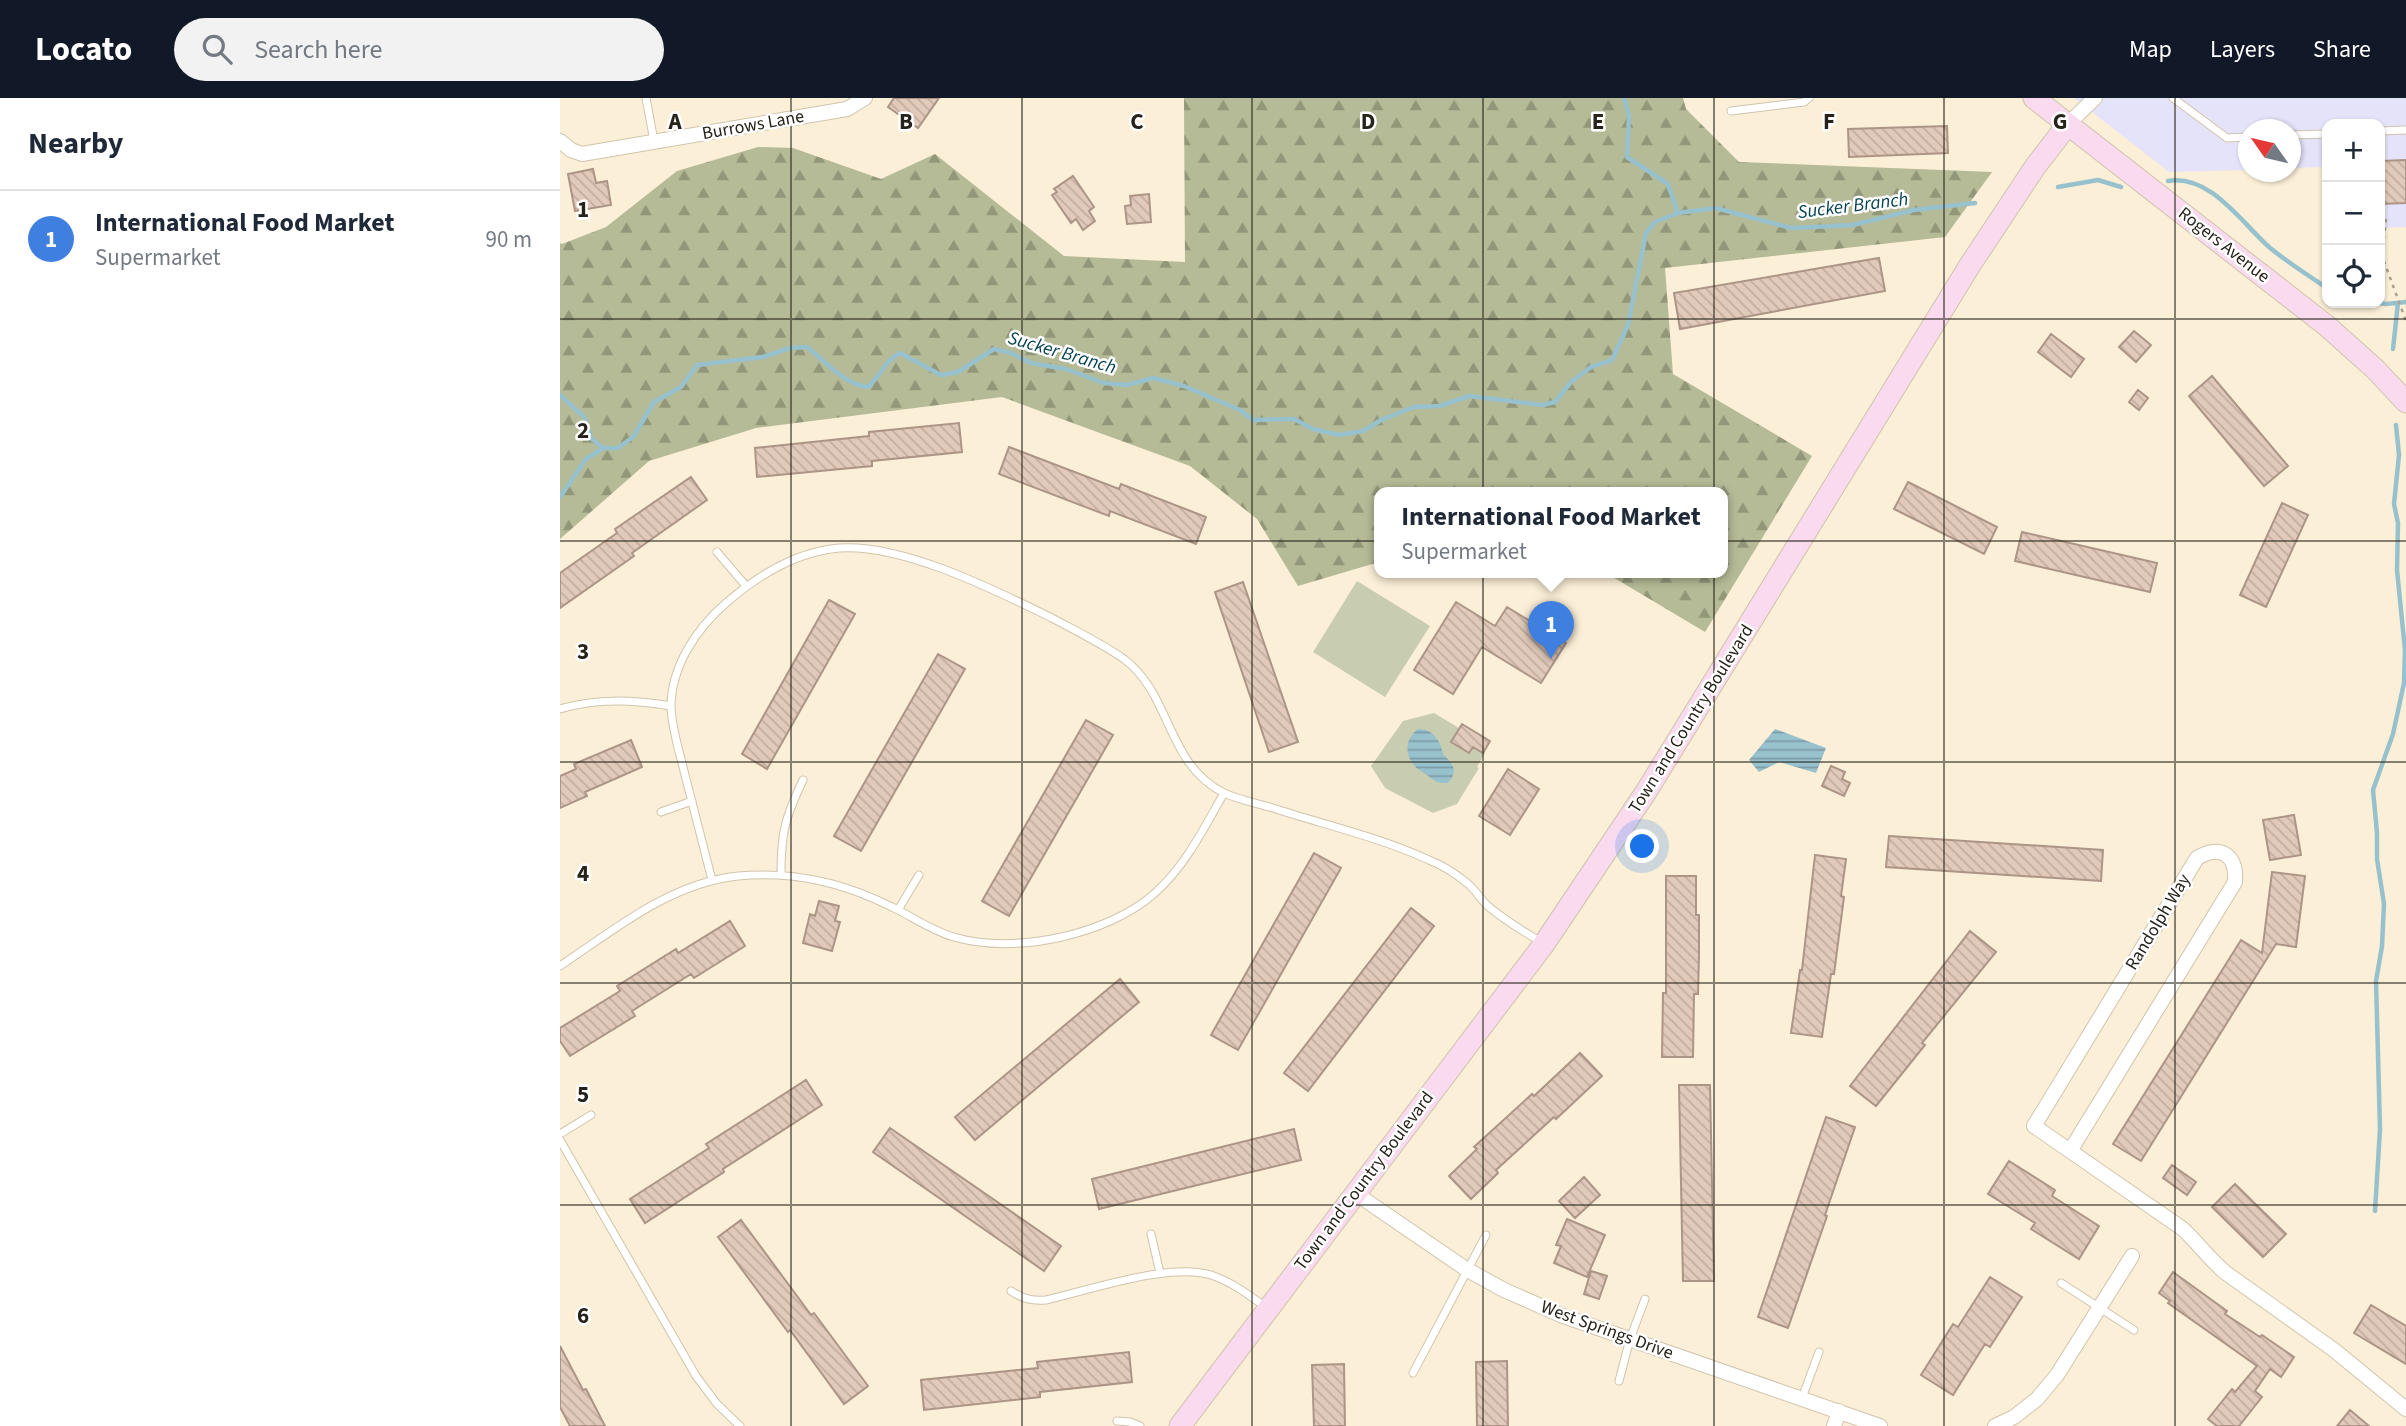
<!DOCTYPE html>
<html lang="en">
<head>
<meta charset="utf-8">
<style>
  body { margin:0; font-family:"Source Sans 3",sans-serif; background:#f2f2f3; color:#1f2937 }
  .controls { position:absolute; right:21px; top:21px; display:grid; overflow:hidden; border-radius:14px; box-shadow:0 2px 5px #0004 }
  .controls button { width:63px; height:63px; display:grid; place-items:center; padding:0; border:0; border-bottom:2px solid #e0e1e3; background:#fff; color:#1f2937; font:35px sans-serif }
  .compass { position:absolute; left:1678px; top:21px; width:63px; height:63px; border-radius:50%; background:#fff; box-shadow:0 2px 5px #0004; rotate:304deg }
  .you { position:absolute; left:1083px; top:749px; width:24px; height:24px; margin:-18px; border:5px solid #fff; border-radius:50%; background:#1a73e8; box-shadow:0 0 0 10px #1a73e833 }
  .badge { display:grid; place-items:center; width:46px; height:46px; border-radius:50%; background:#111827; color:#fff; font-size:23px; font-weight:700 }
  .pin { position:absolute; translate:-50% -58px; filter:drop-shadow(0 2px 4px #0008) }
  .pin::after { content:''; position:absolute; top:37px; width:24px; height:21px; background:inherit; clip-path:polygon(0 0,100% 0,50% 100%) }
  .popup { position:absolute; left:814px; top:389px; width:354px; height:91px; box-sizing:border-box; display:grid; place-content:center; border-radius:14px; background:#fff; filter:drop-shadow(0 2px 5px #0005); font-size:23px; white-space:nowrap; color:#747a83 }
  .popup b { font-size:26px; color:#1f2937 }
  .popup::after { content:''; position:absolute; left:50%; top:100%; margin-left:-14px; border:14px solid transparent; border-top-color:#fff }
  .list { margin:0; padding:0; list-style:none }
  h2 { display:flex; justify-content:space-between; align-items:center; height:91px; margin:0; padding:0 28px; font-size:30px }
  h2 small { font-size:23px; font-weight:400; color:#747a83 }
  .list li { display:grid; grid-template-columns:46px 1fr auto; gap:21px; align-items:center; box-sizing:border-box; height:98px; padding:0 28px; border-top:2px solid #e0e1e3 }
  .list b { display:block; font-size:26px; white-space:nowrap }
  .list p { margin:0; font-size:23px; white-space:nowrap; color:#747a83 }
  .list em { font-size:23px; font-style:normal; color:#747a83 }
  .icon { flex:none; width:38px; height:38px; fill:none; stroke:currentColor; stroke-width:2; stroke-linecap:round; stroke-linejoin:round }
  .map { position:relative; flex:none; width:1846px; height:1328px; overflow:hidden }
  header { display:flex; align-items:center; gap:42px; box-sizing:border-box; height:98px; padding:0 35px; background:#111827; color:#fff }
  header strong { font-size:33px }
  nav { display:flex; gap:38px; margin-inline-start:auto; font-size:24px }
  .search { width:490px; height:63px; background:#f2f2f3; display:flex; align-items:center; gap:18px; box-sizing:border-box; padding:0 24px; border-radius:38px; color:#747a83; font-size:26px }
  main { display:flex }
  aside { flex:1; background:#fff }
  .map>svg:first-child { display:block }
</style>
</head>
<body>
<header>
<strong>Locato</strong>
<div class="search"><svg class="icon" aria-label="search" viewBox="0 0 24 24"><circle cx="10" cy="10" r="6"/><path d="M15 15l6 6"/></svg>Search here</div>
<nav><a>Map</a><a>Layers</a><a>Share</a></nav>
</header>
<main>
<aside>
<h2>Nearby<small></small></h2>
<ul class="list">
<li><span class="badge" style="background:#3f7fe0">1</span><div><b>International Food Market</b><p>Supermarket</p></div><em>90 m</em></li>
</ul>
</aside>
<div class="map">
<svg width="1846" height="1328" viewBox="0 0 1846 1328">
  <defs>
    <pattern id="forest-firs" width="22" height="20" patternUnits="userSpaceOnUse" patternTransform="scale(1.75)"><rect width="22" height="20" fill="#b5ba97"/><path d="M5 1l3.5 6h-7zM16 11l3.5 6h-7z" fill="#93977a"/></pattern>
    <pattern id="water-rules" width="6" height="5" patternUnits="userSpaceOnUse" patternTransform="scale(1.75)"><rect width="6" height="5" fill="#98c1ce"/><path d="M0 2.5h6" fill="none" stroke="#7c9ca6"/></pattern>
    <pattern id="building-back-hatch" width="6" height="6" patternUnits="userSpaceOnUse" patternTransform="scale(1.75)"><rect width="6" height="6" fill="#e2caba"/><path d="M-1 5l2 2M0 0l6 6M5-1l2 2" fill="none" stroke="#c2ad9f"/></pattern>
  </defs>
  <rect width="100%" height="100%" fill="#fbefd7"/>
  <path fill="#e5e3f9" d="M1514 0H1846V129L1820 130V26H1767V69L1731 70 1730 32H1688V72L1609 74Z"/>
  <path fill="url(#forest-firs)" d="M624 0H1123L1126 11 1179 64 1432 74 1385 139 1105 170 1113 276 1252 358 1145 534 1046 475H1162V395H820L819 464 738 488 697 421 630 368 442 299 196 330 89 363 0 441V145L2 146 46 129 117 73 198 49 233 50 321 81 375 56 504 158 625 164Z"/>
  <path fill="#c9cdaf" d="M797 483 870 528 825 599 753 554Z
    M874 615 899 630 891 644 909 655 913 649 925 655 917 669 919 670 897 706 873 715 825 690 811 668 843 623Z"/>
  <path fill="url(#water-rules)" d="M858 631C872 630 881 643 883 656 893 666 899 673 888 685 874 686 873 680 862 674 846 664 841 644 858 631Z
    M1215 631 1266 650 1256 675 1219 664 1199 674 1189 662Z"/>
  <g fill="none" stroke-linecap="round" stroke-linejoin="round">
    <path stroke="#98c1ce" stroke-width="4.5" d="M1064 0 1069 18 1067 59 1108 86 1117 113
      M1608 83C1650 76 1681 124 1709 149 1727 164 1747 177 1767 190
      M1498 89 1538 82 1561 89
      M1819 205 1826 206 1846 204
      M1833 251 1838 205
      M0 297 24 319 31 340 43 350
      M0 399 26 361 43 350H58L73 339 94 304 121 289 137 267 203 259 230 250 247 249C265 263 285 287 308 289 321 277 325 263 340 255L381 277 398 274 434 251 451 255 471 265 506 271 544 285 567 287 593 280 624 288 680 312 693 322 734 321 753 331 779 337 803 333 821 322 854 309 880 308 909 298 982 307 995 304 1011 284 1031 269 1052 262 1068 227 1086 135 1095 124 1118 115 1156 110 1231 130 1293 127 1354 112 1415 105
      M1815 1113 1820 1031 1816 883 1822 848 1824 806 1817 761V735L1813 692 1833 636 1844 585 1845 552 1837 472 1838 425 1834 406 1839 357 1836 327"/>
  </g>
  <path fill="url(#building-back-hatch)" stroke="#ac9587" stroke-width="2" d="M334 0H379L358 30 328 9Z
    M1387 28 1388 55 1289 59 1288 31Z
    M1846 62V105L1820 106V63Z
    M33 71 36 85 47 83 51 107 15 113 8 76Z
    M513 78 534 109 529 113 535 123 523 132 516 121 511 125 492 97 497 94 494 91Z
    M589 96 591 124 567 126 565 108 571 107 570 98Z
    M1319 160 1325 193 1120 231 1114 195Z
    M1574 233 1591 247 1576 264 1559 249Z
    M1491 236 1524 261 1511 279 1478 254Z
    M1652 278 1728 368 1704 388 1629 298Z
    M1578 292 1588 300 1579 312 1569 304Z
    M399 325 402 354 312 363V368L197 379 195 350 309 338V334Z
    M449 349 559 391 561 386 646 419 636 446 550 413 549 418 439 376Z
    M131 379 147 402 72 455 74 458 0 510V475L57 435 55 431Z
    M1348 384 1437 429 1424 456 1334 411Z
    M1722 405 1748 417 1706 509 1680 497Z
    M1462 434 1597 465 1590 494 1455 463Z
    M683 484 738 644 709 654 655 494Z
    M269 502 295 516 207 671 182 656Z
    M896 504 935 528 947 509 1006 545 981 585 922 549 893 596 854 572Z
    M378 556 405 571 301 753 274 738Z
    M526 622 553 637 449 818 422 803Z
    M902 626 930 643 923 655 913 649 909 655 891 644Z
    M71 642 82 669 25 694 27 698 0 710V678L16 671 14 666Z
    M1271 668 1285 674 1282 681 1290 685 1284 698 1262 688Z
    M948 671 979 691 950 737 919 718Z
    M1734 717 1741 757 1710 762 1703 722Z
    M1329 738 1543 752 1541 783 1326 769Z
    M754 755 781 770 678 952 651 937Z
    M1255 757 1286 761 1281 798 1284 799 1274 876H1271L1262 939 1231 935 1240 872H1242Z
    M1712 774 1745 778 1736 849 1716 846 1581 1063 1553 1046 1681 842 1702 855Z
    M1106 778H1136V817H1139V857L1138 896H1134L1133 959H1102L1103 895H1106Z
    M259 803 279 808 275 823 280 824 272 853 243 845 250 816 255 818Z
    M851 810 874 828 748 993 724 975Z
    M170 823 185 848 134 880 131 876 72 913 75 918 10 958 0 943V930L60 893 57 888 116 851 118 855Z
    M1410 833 1436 854 1362 945 1365 947 1316 1008 1290 988Z
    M560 881 579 904 415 1042 395 1019Z
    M1020 955 1042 978 996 1021 994 1019 936 1072 938 1075 911 1101 889 1078 917 1051 914 1049 972 996 974 998Z
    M246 982 262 1007 163 1071 164 1074 85 1125 70 1101 149 1050 146 1046Z
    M1119 987H1150L1154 1183H1123Z
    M1266 1019 1295 1029 1265 1117 1267 1118 1228 1230 1198 1219Z
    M330 1030 501 1148 484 1173 313 1054Z
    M734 1031 741 1062 539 1111 532 1081Z
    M1449 1063 1495 1092 1492 1098 1539 1128 1519 1161 1471 1131 1475 1125 1428 1096Z
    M1612 1067 1636 1084 1627 1097 1603 1080Z
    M1024 1079 1040 1097 1015 1120 999 1103Z
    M1675 1086 1726 1136 1703 1159 1652 1109Z
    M1007 1121 1045 1137 1027 1179 994 1165 1001 1148 996 1147Z
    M181 1122 251 1217 254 1215 308 1288 284 1306 230 1232 228 1234 158 1139Z
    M1031 1173 1047 1178 1039 1201 1024 1196Z
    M1613 1174 1667 1213 1665 1216 1700 1239 1702 1237 1734 1259 1721 1279 1710 1271 1695 1293 1702 1299 1679 1328H1657L1648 1321 1672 1291 1675 1294 1697 1268 1608 1205 1610 1203 1599 1195Z
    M1430 1179 1462 1199 1430 1249 1425 1246 1393 1297 1361 1277 1393 1226 1398 1229Z
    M1811 1207 1846 1228V1266L1794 1235Z
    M0 1248 23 1292 26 1291 45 1328H10L0 1309Z
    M569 1254 572 1284 480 1294V1299L364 1312 361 1282 478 1270 477 1264Z
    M947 1263 948 1328H917L916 1264Z
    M784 1266 785 1328H754L752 1267Z
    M1790 1312 1809 1328H1777Z"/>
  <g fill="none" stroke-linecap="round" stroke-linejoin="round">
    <g stroke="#d0c4ac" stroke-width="9">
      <path id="lane" d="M86 0 94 43
        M1613 0 1667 40 1688 39
        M1171 13 1244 4 1249 0
        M1820 33 1846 32
        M1730 37 1767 36
        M157 454 186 488
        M0 611C37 600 74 602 111 608
        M101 714 132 703
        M221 777C221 734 225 720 243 682
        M152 782C143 747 134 712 125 677 120 656 112 632 111 609 111 569 136 531 166 505 196 479 230 457 271 451 334 441 435 492 492 520 516 533 541 545 564 561 612 597 606 666 664 695 679 702 697 705 713 710 765 727 819 739 869 762 882 767 896 776 907 785 915 791 920 801 928 808 944 822 963 833 981 844
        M338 812 359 777
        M0 868C54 832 110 785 178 778 234 773 283 784 332 809 353 819 372 833 394 839 454 857 548 837 595 795 626 767 644 730 664 695
        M0 1036 31 1017
        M0 1042 136 1278 157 1306 180 1328
        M591 1136 600 1175
        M1501 1185 1574 1232
        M451 1193C463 1201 472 1203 486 1202 530 1192 610 1164 651 1177 672 1184 689 1197 707 1210
        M853 1275 926 1137
        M1059 1283 1070 1241 1085 1201
        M1242 1300 1259 1254
        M557 1323 570 1324 580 1328"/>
    </g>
    <g stroke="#d0c4ac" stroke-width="16">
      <path id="street" d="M1508 26 1535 0
        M0 43 11 52 22 56 287 11 305 0
        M1510 1053 1675 784C1677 757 1661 746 1637 760L1474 1028 1623 1131C1638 1145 1650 1162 1666 1175L1774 1252 1846 1311
        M795 1095 906 1171 944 1192 1003 1218 1320 1328
        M1274 1328 1279 1313
        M1435 1328 1454 1319 1477 1301 1497 1277 1572 1158"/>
    </g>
    <g stroke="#d0c4ac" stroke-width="23">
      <path id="secondary" d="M1474 0 1767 228 1815 271 1846 304
        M620 1328 984 846 1086 694 1410 167 1475 69 1508 26"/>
    </g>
    <path stroke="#aaa18f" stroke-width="2.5" stroke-dasharray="3.5 5" stroke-linecap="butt" d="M1826 121 1822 158 1846 223"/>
    <use href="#lane" stroke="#fff" stroke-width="7"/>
    <use href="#street" stroke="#fff" stroke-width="14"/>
    <use href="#secondary" stroke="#f9daef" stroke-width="21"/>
  </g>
  <path fill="none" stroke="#27221a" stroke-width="2" stroke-opacity="0.55" d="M231 0V1328M462 0V1328M692 0V1328M923 0V1328M1154 0V1328M1384 0V1328M1615 0V1328M0 221H1846M0 443H1846M0 664H1846M0 885H1846M0 1107H1846"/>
  <g text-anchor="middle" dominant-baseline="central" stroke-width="5" stroke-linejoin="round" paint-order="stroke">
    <g font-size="18" fill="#27221a" stroke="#fff">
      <text transform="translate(193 27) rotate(-10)">Burrows Lane</text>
      <text transform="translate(1664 147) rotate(38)">Rogers Avenue</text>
      <text transform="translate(1131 621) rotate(-58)">Town and Country Boulevard</text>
      <text transform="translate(1598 824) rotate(-59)">Randolph Way</text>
      <text transform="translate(804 1083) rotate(-53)">Town and Country Boulevard</text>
      <text transform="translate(1047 1232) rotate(20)">West Springs Drive</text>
    </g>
    <g font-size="19" font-style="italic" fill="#064352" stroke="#fff">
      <text transform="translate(1293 108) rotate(-7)">Sucker Branch</text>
      <text transform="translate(502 255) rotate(16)">Sucker Branch</text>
    </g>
  </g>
  <g font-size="23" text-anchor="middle" font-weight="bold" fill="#27221a" stroke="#fff" stroke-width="5" stroke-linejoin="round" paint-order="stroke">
    <text x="115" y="31">A</text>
    <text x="346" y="31">B</text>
    <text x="577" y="31">C</text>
    <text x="808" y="31">D</text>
    <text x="1038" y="31">E</text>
    <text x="1269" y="31">F</text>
    <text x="1500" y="31">G</text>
    <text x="23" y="119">1</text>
    <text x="23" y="340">2</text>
    <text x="23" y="561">3</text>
    <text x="23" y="783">4</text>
    <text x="23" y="1004">5</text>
    <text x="23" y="1225">6</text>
  </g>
</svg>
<div class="controls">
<button>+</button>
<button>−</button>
<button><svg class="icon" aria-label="locate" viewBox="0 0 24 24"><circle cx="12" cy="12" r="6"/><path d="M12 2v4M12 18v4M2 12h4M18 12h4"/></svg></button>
</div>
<svg class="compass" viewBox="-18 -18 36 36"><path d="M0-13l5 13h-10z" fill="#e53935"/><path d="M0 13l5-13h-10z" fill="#747a83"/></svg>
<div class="you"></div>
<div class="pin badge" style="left:991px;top:561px;background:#3f7fe0">1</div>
<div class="popup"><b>International Food Market</b>Supermarket</div>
</div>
</main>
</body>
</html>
